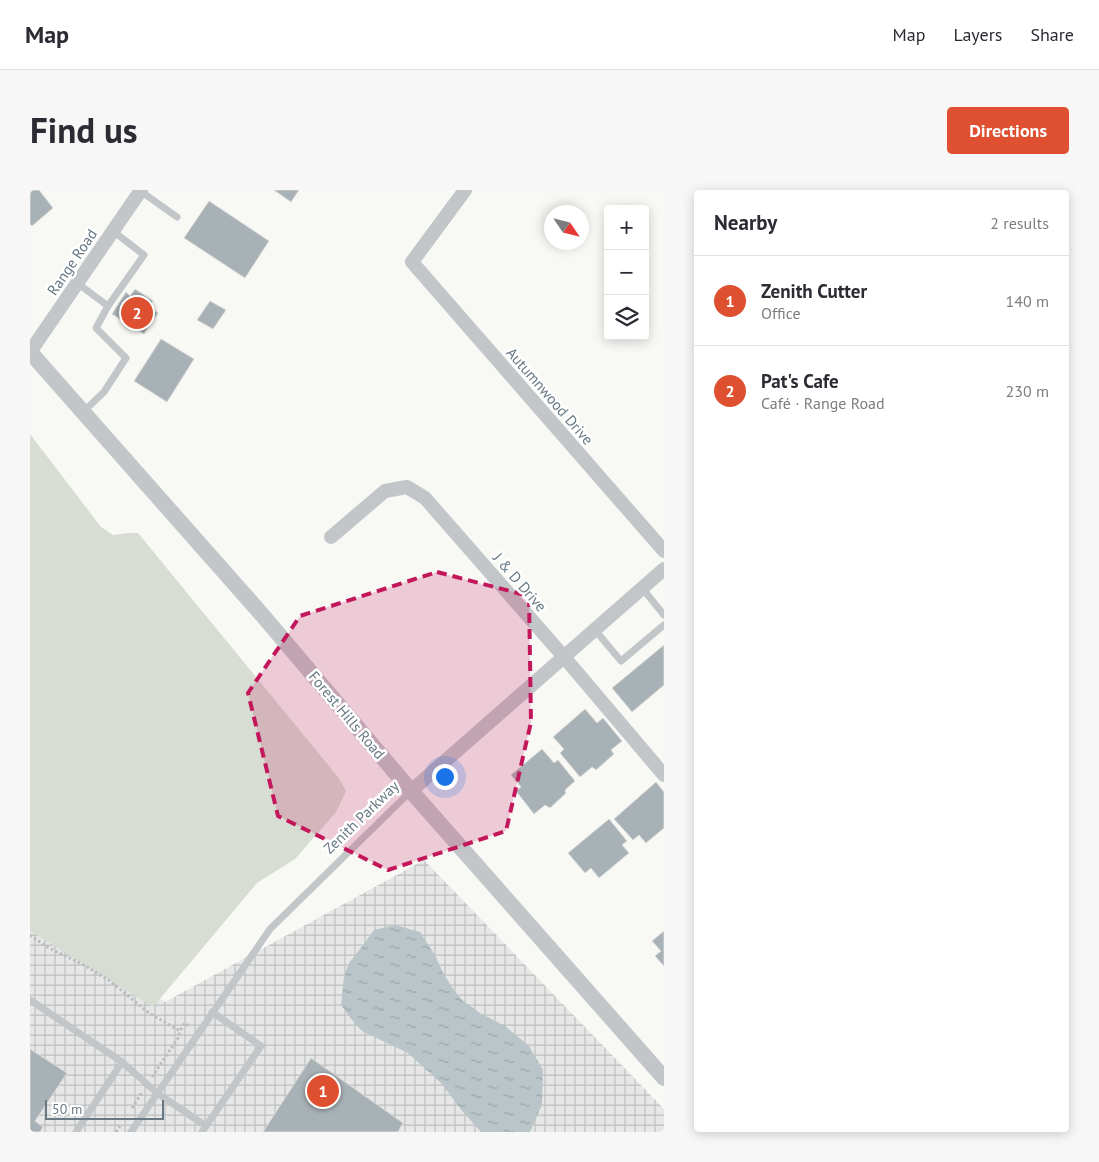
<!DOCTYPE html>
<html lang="en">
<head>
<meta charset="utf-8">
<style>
	:root { --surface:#fff; --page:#f7f7f7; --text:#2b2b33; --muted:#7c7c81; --line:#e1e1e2; --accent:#de502f }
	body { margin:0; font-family:"PT Sans",sans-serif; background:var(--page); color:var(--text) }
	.controls { position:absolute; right:15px; top:15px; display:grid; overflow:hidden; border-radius:5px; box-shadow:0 2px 12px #0003 }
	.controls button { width:45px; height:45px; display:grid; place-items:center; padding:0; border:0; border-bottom:1px solid var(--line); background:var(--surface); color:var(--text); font:25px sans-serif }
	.compass { position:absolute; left:514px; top:15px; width:45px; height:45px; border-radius:50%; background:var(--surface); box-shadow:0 2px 12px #0003; rotate:125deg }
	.scale { position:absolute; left:15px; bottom:12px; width:119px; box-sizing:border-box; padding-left:5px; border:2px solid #687985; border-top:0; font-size:14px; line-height:18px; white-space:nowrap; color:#687985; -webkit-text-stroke:4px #fff; paint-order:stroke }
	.you { position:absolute; left:414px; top:586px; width:18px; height:18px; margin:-12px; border:4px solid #fff; border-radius:50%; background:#1a73e8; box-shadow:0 0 0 8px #1a73e833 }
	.badge { display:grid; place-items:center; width:32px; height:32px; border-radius:50%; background:var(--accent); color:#fff; font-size:16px; font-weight:700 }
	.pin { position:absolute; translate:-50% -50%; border:2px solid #fff; box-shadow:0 1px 5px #0006 }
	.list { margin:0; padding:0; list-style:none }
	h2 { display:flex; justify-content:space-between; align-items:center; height:65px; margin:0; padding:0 20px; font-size:21px }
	h2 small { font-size:16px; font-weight:400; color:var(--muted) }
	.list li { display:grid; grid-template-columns:32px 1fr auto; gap:15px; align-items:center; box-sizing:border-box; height:90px; padding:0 20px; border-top:1px solid var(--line) }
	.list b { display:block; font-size:19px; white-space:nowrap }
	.list p { margin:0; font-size:16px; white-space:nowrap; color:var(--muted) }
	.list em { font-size:16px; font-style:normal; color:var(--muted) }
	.icon { flex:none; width:28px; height:28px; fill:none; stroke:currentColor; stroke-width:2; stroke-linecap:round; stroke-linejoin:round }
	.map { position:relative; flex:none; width:634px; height:942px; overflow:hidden; border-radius:5px }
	header { display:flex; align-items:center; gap:30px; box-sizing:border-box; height:70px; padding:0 25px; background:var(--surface); border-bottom:1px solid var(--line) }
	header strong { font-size:24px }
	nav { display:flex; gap:28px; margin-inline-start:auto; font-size:18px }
	.intro { display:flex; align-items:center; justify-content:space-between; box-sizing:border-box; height:120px; padding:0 30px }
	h1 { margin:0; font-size:35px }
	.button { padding:12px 22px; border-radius:5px; background:var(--accent); color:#fff; font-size:18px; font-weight:700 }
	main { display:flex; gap:30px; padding:0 30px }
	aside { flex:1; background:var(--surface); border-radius:5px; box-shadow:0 2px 12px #0003 }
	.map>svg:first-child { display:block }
	.industrial { fill:url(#industrial-grid) }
	.green { fill:#d8ddd4 }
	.water { fill:url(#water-ripples) }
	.building { fill:#a8b1b6; stroke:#dadad8 }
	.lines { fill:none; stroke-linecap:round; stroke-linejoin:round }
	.path { stroke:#babdbf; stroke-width:3; stroke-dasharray:2.5 2.5; stroke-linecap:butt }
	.service { stroke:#c2c6c9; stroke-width:7 }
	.minor { stroke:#c2c6c9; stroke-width:14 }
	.tertiary { stroke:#c2c6c9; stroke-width:16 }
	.marked { fill:#c2185b; fill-opacity:0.2; stroke:#c2185b; stroke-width:4; stroke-dasharray:10 6; stroke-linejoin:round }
	.labels { text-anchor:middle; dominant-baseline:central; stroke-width:5; stroke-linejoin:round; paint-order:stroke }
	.street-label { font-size:15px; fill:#687985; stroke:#fff }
</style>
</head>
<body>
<header>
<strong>Map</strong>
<nav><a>Map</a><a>Layers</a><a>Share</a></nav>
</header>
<div class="intro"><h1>Find us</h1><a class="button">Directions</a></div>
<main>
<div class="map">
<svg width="634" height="942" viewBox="0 0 634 942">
	<defs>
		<pattern id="industrial-grid" width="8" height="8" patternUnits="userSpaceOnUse" patternTransform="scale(1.25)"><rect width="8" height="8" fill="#e6e7e6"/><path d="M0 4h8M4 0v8" fill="none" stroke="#bec0c0"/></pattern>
		<pattern id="water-ripples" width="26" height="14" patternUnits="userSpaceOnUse" patternTransform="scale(1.25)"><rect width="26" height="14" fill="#b9c5c9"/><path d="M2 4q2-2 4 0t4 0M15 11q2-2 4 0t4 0" fill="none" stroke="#9aa5a9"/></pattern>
	</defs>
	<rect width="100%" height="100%" fill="#f8f8f5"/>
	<path class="industrial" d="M394,670L634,919V942H0V722L135,812Z"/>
	<path class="green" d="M0,244L71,337L83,345L98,343H108L308,587L316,601L306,622L265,669L227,693L123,817L0,741Z"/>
	<path class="water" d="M365,735L390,742L405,765L414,785L424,800L433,811L450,823L475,836L499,856L513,880L512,915L500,942H451L433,922L412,894L378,863L332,841L322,830L311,815L314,787L319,773L330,759L344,740Z"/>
	<g class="building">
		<path d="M0,0H9L23,18L2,36L0,34Z"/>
		<path d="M244,0H269L261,12Z"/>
		<path d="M179,11L239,51L215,88L154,48Z"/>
		<path d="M105,99L123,111L119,116L128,123L114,144L82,124L96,102L100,106Z"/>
		<path d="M180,111L196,120L183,139L167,130Z"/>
		<path d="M131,149L164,169L137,212L104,191Z"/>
		<path d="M634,455V495L602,522L582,498Z"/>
		<path d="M555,519L567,533L573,528L592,551L581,560L584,564L566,580L562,577L550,587L530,563L534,559L523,547Z"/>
		<path d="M512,559L524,573L528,570L545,591L535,600L536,603L520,618L515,615L504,624L486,601L491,597L481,585Z"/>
		<path d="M626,592L634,602V638L616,653L609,645L603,650L584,629Z"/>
		<path d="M579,629L597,651L592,655L599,663L569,688L561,678L555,683L538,663Z"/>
		<path d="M634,741V776L625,766L631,761L622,751Z"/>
		<path d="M0,859L37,883L5,931L13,937L10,942H0Z"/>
		<path d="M281,868L373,933L368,942H233Z"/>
	</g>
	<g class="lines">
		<g class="path">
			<path d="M0,745L17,757L54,775L80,791L119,823L150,841L155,833L160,837"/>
			<path d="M122,887L148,848L150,841"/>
			<path d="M102,918L112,902"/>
			<path d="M86,942L90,936"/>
		</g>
		<g class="service">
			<path d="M109,0L147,27"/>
			<path d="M47,93L78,116L66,138L96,168L74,202L53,222"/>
			<path d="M78,116L114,65L83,41"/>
			<path d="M612,398L634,425"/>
			<path d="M565,440L591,471L634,435"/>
			<path d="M0,810L92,872L127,903L176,936"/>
			<path d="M46,942L92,872"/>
			<path d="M101,942L240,739L381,601"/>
			<path d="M172,942L231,856L182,822"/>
		</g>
		<g class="minor">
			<path d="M435,0L382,72L634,361"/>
			<path d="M0,162L111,0"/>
			<path d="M301,347L355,301L377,297L395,308L534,467L634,585"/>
			<path d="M381,601L634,379"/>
		</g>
		<path class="tertiary" d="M0,162L234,427L381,601L634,888"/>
	</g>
	<path class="marked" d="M407,382L499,406L501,532L476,641L358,680L248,626L218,503L270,426Z"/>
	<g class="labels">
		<g class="street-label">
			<text transform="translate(42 72) rotate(-56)">Range Road</text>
			<text transform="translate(520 206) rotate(49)">Autumnwood Drive</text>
			<text transform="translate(490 392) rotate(49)">J &amp; D Drive</text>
			<text transform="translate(317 525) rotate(50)">Forest Hills Road</text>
			<text transform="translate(331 627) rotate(-44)">Zenith Parkway</text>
		</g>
	</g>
</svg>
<div class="controls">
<button>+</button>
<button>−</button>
<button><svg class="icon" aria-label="layers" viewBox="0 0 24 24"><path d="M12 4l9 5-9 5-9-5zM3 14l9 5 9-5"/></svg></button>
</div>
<svg class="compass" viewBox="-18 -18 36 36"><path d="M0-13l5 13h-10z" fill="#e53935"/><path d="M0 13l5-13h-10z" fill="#7c7c81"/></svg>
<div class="scale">50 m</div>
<div class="you"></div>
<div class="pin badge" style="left:293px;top:901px">1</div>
<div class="pin badge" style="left:107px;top:123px">2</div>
</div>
<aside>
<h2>Nearby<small>2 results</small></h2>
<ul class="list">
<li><span class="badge">1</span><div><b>Zenith Cutter</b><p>Office</p></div><em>140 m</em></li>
<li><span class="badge">2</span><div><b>Pat's Cafe</b><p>Café · Range Road</p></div><em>230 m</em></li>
</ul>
</aside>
</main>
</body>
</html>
